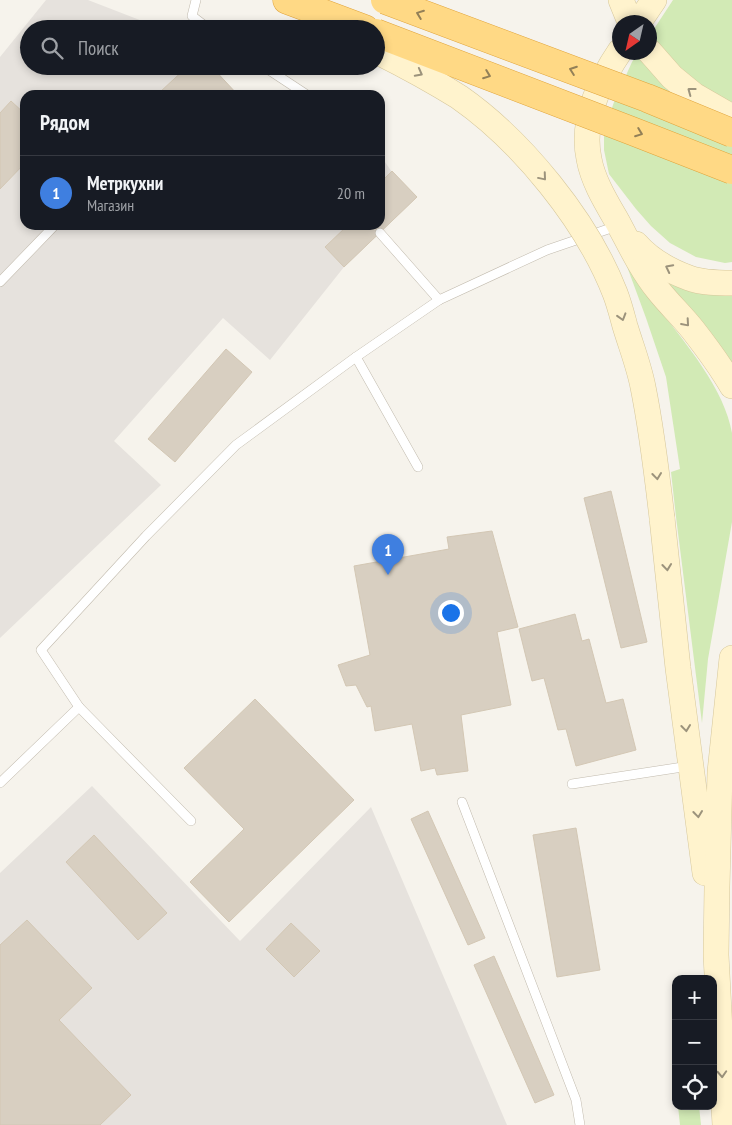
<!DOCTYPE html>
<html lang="ru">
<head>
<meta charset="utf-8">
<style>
	:root { --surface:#171b24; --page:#242831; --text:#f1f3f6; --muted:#9ea1a6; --line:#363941; --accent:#fc3f1d }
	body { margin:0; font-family:"PT Sans Narrow",sans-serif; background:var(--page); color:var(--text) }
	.controls { position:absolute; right:15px; bottom:15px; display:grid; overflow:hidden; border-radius:10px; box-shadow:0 2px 8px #0003 }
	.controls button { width:45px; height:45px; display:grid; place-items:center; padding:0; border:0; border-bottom:1px solid var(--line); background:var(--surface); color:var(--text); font:25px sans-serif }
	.compass { position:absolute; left:612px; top:15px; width:45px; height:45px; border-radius:50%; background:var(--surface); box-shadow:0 2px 8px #0003; rotate:214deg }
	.you { position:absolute; left:450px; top:612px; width:18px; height:18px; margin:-12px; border:4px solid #fff; border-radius:50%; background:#1a73e8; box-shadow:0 0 0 8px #1a73e833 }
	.badge { display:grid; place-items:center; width:32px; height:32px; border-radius:50%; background:var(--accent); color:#fff; font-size:16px; font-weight:700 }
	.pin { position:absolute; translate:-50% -41px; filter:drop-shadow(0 1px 2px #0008) }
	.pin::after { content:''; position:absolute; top:26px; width:18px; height:15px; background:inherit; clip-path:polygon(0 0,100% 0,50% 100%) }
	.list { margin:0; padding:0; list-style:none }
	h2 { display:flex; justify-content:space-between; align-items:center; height:65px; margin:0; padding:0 20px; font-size:21px }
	h2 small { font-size:16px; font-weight:400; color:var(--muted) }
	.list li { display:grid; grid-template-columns:32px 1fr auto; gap:15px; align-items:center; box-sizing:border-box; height:75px; padding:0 20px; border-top:1px solid var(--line) }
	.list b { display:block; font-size:19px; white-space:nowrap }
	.list p { margin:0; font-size:16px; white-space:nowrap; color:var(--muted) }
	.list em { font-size:16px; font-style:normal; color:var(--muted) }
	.icon { flex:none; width:28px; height:28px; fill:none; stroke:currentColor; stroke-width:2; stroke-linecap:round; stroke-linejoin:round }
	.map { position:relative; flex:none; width:732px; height:1125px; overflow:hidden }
	.search { position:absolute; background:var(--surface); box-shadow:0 2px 8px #0003; left:20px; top:20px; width:365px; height:55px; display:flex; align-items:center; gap:12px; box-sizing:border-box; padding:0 18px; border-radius:28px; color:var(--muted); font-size:19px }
	.panel { position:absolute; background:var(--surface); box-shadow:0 2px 8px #0003; left:20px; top:90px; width:365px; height:140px; border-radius:15px }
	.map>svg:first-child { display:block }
	.industrial { fill:#e6e2dd }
	.green { fill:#d2eab5 }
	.building { fill:#d8cfc1; stroke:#d3c7b4 }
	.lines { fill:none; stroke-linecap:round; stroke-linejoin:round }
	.service-casing { stroke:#c2bbae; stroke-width:10 }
	.secondary-casing { stroke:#d6c79b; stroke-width:26 }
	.trunk-casing { stroke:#e0a43c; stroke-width:29 }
	.service { stroke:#fff; stroke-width:9 }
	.secondary { stroke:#fff3cd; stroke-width:25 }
	.trunk { stroke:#ffd985; stroke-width:28 }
	.secondary-bridge-casing { stroke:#d6c79b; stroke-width:26; stroke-linecap:butt }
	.trunk-bridge-casing { stroke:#e0a43c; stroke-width:29; stroke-linecap:butt }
	.secondary-bridge { stroke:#fff3cd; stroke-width:25 }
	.trunk-bridge { stroke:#ffd985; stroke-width:28 }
	.oneway { stroke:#938057 }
	.oneway2 { stroke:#9c937c }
</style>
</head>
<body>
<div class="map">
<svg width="732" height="1125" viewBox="0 0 732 1125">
	<rect width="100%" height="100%" fill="#f6f3ec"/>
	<g class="industrial">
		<path d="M46,0H88L163,29H29V66H210L237,95H25V225H380V155L392,172L417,197L344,267L270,360L223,318L114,441L161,485L0,638V57Z"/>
		<path d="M92,786L240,941L371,807L507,1125H0V873Z"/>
	</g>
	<g class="green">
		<path d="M673,0H732V262L725,263L696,257L670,243L651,226L636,209L609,174L604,150V131L614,102L632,62L638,53L650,52V35Z"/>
		<path d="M625,261C636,277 647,293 658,308C685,342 725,390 732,433V522L708,659L702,723L676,517L671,472L680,469L666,377L646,318Z"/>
		<path d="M657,273L732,295V363C710,330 683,302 657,273Z"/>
		<path d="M678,1106H699L701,1125H680Z"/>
	</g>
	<g class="building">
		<path d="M188,66H211L238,95H162L160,92Z"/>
		<path d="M11,101L25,114V163L0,189V113Z"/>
		<path d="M392,171L417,197L344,267L325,247L347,226L346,225H380V183Z"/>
		<path d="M226,349L252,372L175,462L148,439Z"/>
		<path d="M611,491L647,642L621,648L584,498Z"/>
		<path d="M492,531L518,627L497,632L511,705L461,715L468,771L437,775L435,768L421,771L412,724L375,731L371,706L367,707L356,685L346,686L338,665L370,655L354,566L449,549L447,537Z"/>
		<path d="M575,614L582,641L589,639L606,703L623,699L636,750L576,766L566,729L558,730L544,678L532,681L519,629Z"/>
		<path d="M255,699L354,800L229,922L190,882L244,829L184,768Z"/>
		<path d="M428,811L485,938L468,945L411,819Z"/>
		<path d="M576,828L600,970L557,977L533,835Z"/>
		<path d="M94,835L167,913L138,940L66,862Z"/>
		<path d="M27,920L92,988L59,1020L131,1095L100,1125H0V945Z"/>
		<path d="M291,923L320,951L294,977L266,949Z"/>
		<path d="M494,956L554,1095L535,1103L474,965Z"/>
	</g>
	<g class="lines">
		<g class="service-casing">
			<g id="service">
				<path d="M196,0L192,16L209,29"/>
				<path d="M263,66L307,95"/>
				<path d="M380,233L439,300L547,250L617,226"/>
				<path d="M0,282L55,225"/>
				<path d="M356,357L418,467"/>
				<path d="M79,707L41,650L146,536L236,445L356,357L439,300"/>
				<path d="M0,783L79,707L191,821"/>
				<path d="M572,784L689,766"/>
				<path d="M462,802L576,1100L580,1125"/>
			</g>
		</g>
		<g class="secondary-casing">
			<g id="secondary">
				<path d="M621,0L630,22"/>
				<path d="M639,22L654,0"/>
				<path d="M620,51C599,82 581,121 589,159C593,181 606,202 617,221C630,245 641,269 658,290C669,304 682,316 693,330C707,348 721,367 732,386"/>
				<path d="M650,52L672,77L694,95L732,117"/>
				<path d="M636,244C649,259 670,271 689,278C702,283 718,283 732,283"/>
				<path d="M662,518L678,668L705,873"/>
				<path d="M725,1125L716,955L717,887L720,772L732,658"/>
			</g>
		</g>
		<g class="trunk-casing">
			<path id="trunk" d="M287,0L365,29"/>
		</g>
		<use href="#service" class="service"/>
		<use href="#secondary" class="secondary"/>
		<use href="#trunk" class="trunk"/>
		<g class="secondary-bridge-casing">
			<path id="secondary-bridge" d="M376,51C404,65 432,80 459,97C522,141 587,221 615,293C619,303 622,315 625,326C631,346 639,366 643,387C652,431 657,475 662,518"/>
		</g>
		<g class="trunk-bridge-casing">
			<g id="trunk-bridge">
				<path d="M385,0L647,98L732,133"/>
				<path d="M376,33L632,131L732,170"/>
			</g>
		</g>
		<use href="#secondary-bridge" class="secondary-bridge"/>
		<use href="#trunk-bridge" class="trunk-bridge"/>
	</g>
	<defs><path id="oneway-chevron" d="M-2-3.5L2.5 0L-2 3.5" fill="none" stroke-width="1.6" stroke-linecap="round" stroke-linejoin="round" transform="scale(1.25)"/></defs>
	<g class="oneway">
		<use href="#oneway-chevron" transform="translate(420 14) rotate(-159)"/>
		<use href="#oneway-chevron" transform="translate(573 70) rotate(-160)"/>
		<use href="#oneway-chevron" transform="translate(487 75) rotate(21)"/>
		<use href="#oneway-chevron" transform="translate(639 133) rotate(21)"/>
	</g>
	<g class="oneway2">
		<use href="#oneway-chevron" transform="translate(419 73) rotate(28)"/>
		<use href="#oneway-chevron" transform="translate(691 91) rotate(-143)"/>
		<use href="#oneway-chevron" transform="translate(543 177) rotate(50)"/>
		<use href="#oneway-chevron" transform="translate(669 268) rotate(-153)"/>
		<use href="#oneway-chevron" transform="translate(622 317) rotate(73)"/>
		<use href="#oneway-chevron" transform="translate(686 323) rotate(49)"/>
		<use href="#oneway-chevron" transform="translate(657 476) rotate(83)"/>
		<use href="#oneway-chevron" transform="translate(667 567) rotate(84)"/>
		<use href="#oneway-chevron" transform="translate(686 728) rotate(83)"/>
		<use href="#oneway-chevron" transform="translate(698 814) rotate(83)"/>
		<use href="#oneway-chevron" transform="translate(722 1074) rotate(87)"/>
	</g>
</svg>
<div class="controls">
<button>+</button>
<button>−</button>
<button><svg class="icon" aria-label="locate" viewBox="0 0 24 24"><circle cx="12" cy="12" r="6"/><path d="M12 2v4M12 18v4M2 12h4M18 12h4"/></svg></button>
</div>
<svg class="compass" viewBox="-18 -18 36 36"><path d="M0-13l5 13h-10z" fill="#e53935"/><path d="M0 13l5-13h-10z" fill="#9ea1a6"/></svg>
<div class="you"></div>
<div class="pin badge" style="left:388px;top:575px;background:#3f7fe0">1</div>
<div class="search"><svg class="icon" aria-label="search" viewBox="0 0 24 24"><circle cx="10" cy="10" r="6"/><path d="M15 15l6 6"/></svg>Поиск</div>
<section class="panel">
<h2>Рядом<small></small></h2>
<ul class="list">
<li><span class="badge" style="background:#3f7fe0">1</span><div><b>Метркухни</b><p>Магазин</p></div><em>20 m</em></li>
</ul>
</section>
</div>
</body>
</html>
